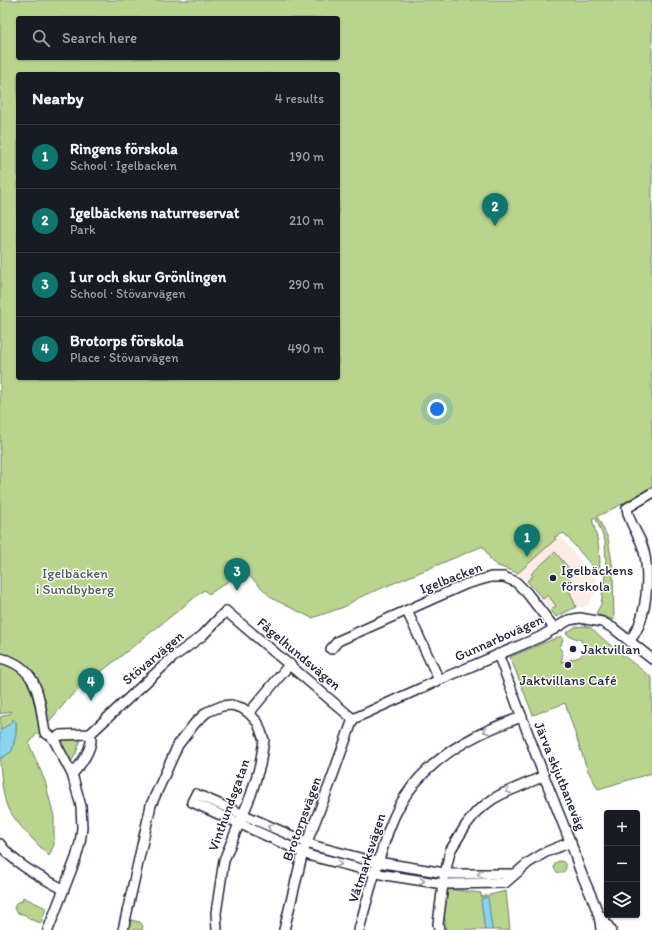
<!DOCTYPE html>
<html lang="en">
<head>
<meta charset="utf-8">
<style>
	:root { --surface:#171b24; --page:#242831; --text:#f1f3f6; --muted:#9ea1a6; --line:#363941; --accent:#0f766e }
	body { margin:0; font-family:Itim,sans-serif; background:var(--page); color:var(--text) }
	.controls { position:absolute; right:12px; bottom:12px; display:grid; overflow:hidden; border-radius:4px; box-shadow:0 1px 3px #0004 }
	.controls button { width:36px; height:36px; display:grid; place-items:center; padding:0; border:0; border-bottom:1px solid var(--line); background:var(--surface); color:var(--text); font:20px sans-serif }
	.you { position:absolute; left:437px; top:409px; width:14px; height:14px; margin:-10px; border:3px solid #fff; border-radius:50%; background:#1a73e8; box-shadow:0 0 0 6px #1a73e833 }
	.badge { display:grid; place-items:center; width:26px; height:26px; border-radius:50%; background:var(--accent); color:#fff; font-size:13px; font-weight:700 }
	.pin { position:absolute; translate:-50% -33px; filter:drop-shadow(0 1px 2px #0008) }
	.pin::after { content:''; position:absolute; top:21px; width:14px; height:12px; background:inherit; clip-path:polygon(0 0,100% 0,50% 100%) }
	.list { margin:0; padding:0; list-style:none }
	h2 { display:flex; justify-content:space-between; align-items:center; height:52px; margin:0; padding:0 16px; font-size:17px }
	h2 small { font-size:13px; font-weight:400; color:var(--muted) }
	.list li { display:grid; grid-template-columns:26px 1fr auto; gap:12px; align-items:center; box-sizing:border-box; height:64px; padding:0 16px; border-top:1px solid var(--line) }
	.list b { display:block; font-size:15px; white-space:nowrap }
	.list p { margin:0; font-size:13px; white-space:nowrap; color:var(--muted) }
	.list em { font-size:13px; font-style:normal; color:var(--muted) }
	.icon { flex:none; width:22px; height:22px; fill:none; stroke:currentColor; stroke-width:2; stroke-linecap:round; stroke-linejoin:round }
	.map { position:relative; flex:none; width:652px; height:930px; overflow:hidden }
	.search { position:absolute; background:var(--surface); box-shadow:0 1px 3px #0004; left:16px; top:16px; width:324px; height:44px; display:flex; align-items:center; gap:10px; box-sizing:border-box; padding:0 14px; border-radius:4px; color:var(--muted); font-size:15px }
	.panel { position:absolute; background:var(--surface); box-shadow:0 1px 3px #0004; left:16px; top:72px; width:324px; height:308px; border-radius:4px }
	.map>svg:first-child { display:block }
	.built { fill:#fdece6 }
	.green { fill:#b9d58d; stroke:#6e7c64; fill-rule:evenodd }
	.water { fill:#8bd5ec; stroke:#618da5 }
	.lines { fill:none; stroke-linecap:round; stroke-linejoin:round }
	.minor-casing { stroke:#22223b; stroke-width:12 }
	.minor { stroke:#fff; stroke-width:9 }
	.oneway { stroke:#9c9ca7 }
	.poi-dot { fill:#22223b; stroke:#fff; stroke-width:1.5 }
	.labels { text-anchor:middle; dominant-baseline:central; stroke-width:3; stroke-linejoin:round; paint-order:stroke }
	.poi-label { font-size:14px; fill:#22223b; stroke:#fff; text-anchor:start }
	.park-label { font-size:14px; fill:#4f5854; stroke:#fff }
	.street-label { font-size:14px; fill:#22223b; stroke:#fff }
</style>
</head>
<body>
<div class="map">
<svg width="652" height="930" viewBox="0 0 652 930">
	<rect width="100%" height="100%" fill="#fff"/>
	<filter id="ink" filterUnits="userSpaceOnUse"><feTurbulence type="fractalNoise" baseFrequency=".025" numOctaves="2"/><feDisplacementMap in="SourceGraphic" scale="8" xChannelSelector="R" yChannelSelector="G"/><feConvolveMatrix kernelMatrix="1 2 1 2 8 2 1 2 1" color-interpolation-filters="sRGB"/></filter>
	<g filter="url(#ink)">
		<path class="built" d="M559,535L597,581L594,594L588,605L583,608L576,607L556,617L532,586L520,575L509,569L498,566L492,562Z"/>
		<g class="green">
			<path d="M0,0H652V489L592,519C597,537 602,555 599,574L564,533L554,537L556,539L518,573L498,566L492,562L483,546L358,598L344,607L312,618L273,599L244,571L209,594L204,590L72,695L38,734L37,733L29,744L45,781L54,817V845L49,856C35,841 18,826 8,808C3,800 0,769 0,759L12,751L16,733V722L13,719L10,724L0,730V717L11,713L10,711L0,714ZM18,18H338V58H18ZM18,74H338V378H18Z"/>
			<path d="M598,518L608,538L613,569L614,620L596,614L601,604L606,568L605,541L596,519Z"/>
			<path d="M555,552L574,574L566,582L576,607L556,617L551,610L556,606L548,595L543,599L527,581L533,576L531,574Z"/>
			<path d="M584,626L591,628L610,645L652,678V773L598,789L587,769L565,703L533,715L510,657L561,636L563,639L560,648L563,654L561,662L580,657L585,650L581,640L569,636L566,633L575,627Z"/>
			<path d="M82,736L76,753L71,762L59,740Z"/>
			<circle cx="560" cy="867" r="6"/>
			<path d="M448,889L481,893V897L506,891L510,930H492L488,898L481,899L485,930H446L444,912Z"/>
			<path d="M23,897L46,908L41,923L29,919L26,915L18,913L14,909L16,903L22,901Z"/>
			<path d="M130,920L140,922L143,926L142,930H129Z"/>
		</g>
		<g class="water">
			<path d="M13,719L16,722V733L12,751L0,759V730L10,724Z"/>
			<path d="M488,897L492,930H485L481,899Z"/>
		</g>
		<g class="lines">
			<g class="minor-casing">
				<g id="minor">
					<path d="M407,611L439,680"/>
					<path d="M630,641C633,636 637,630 639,625C648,603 650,564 641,542C636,531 628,520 627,508L652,493"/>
					<path d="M331,649L338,641L466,584L491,577H504L516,582L527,593L555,629"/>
					<path d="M498,654L544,776L575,854C580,879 600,905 601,930"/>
					<path d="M0,658C40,667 39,700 45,733L51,736L54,740L72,774L81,806L82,828L80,843L76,858L48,930"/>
					<path d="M249,713L290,664"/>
					<path d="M353,719L439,680L540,637L569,620L580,618L602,622L613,628L652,659"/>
					<path d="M54,740L60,735L90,734L172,658L202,636L226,611L353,719"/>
					<path d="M72,774C80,766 95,746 90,734"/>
					<path d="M0,844C15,865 41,877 63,889"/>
					<path d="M515,874H451L371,861L315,846L196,794L192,802L311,856L385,875L443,884L505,883L528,863L546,852L571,842"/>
					<path d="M601,916L611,930"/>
					<path d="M123,930L151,805L178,745L195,723L207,712L222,706L231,705L242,708L249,713L258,723L264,740L260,765L251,795L224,860L216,913L217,930"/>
					<path d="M284,930L303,852L329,786L353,719"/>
					<path d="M359,930C365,907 371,885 378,863C385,840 392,816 406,795C433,755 477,732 522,717"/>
					<path d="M439,930L438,924L443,884L450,851L466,825L477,811L493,799L502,794L544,776"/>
				</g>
			</g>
			<use href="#minor" class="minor"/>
		</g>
		<defs><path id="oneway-chevron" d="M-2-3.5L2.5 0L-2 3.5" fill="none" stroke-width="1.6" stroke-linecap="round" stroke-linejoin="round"/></defs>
		<g class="oneway">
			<use href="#oneway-chevron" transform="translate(486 731) rotate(156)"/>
			<use href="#oneway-chevron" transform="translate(508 791) rotate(156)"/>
			<use href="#oneway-chevron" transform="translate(270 827) rotate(-156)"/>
			<use href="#oneway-chevron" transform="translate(339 864) rotate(15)"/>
			<use href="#oneway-chevron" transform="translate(480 874) rotate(179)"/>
			<use href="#oneway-chevron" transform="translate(422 881) rotate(8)"/>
		</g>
	</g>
	<g class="poi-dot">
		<circle cx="553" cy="578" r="4"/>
		<circle cx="573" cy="649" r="4"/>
		<circle cx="568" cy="665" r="4"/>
	</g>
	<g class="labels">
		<g class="poi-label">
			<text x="561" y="570">Igelbäckens<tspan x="561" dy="16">förskola</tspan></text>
			<text x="581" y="649">Jaktvillan</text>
			<text x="568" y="680" text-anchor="middle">Jaktvillans Café</text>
		</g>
		<g class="park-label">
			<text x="75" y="573">Igelbäcken<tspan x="75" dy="16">i Sundbyberg</tspan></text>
		</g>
		<g class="street-label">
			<text transform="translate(451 578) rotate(-21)">Igelbacken</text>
			<text transform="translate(499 638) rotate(-24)">Gunnarbovägen</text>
			<text transform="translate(299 654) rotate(40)">Fågelhundsvägen</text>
			<text transform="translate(153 658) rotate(-40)">Stövarvägen</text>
			<text transform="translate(560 776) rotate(68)">Järva skjutbaneväg</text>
			<text transform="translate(229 805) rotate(-70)">Vinthundsgatan</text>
			<text transform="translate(302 819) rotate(-70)">Brotorpsvägen</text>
			<text transform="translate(367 858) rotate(-72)">Våtmarksvägen</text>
		</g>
	</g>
</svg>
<div class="controls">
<button>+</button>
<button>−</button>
<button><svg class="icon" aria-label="layers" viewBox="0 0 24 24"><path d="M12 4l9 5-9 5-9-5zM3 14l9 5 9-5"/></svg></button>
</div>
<div class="you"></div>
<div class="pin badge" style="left:527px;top:557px">1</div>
<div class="pin badge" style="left:495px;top:226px">2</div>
<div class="pin badge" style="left:237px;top:591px">3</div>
<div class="pin badge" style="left:91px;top:701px">4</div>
<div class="search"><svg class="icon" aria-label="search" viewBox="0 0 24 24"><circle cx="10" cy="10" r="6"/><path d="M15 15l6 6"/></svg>Search here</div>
<section class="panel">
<h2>Nearby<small>4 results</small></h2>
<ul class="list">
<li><span class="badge">1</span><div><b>Ringens förskola</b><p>School · Igelbacken</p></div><em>190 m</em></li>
<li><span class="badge">2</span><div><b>Igelbäckens naturreservat</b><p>Park</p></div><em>210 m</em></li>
<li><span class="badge">3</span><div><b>I ur och skur Grönlingen</b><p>School · Stövarvägen</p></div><em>290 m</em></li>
<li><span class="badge">4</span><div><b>Brotorps förskola</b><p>Place · Stövarvägen</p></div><em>490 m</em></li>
</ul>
</section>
</div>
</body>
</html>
